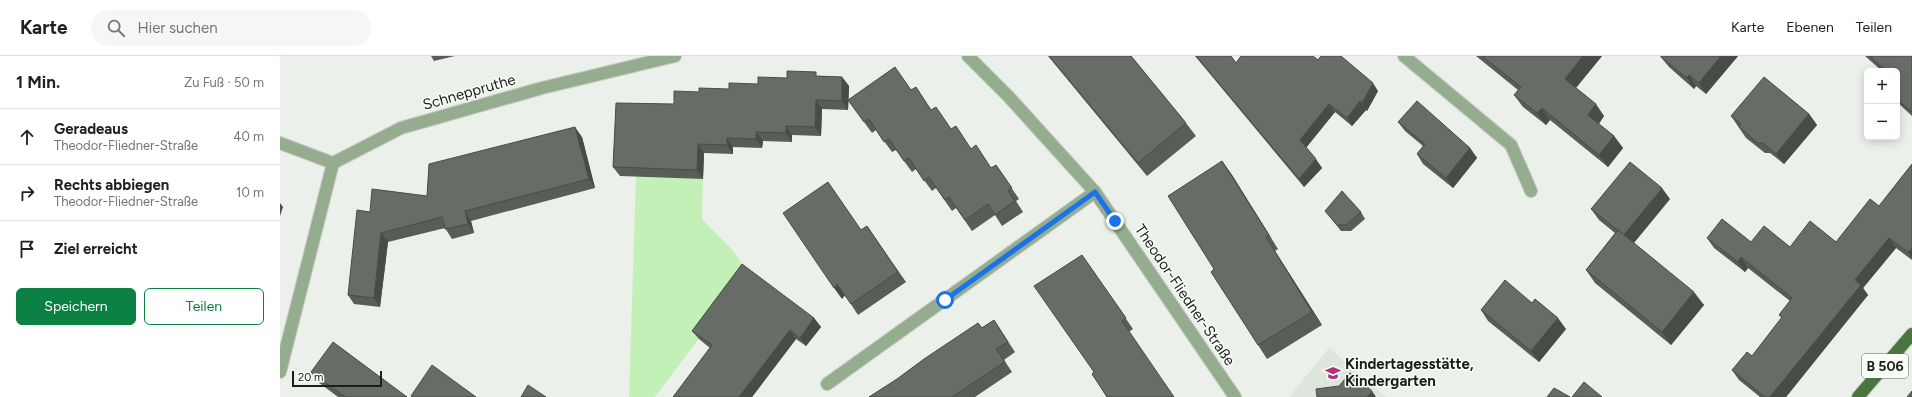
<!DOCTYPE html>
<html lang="de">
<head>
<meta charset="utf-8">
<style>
	:root { --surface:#fff; --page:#f6f6f6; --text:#202124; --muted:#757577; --line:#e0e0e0; --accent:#0b8043 }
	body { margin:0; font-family:Figtree,sans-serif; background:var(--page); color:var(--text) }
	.controls { position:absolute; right:12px; top:12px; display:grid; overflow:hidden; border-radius:6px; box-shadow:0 2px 10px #0003 }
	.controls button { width:36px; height:36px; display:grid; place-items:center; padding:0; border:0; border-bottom:1px solid var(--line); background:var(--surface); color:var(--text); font:20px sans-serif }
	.scale { position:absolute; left:12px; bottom:10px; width:90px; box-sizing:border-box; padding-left:4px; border:2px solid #1c1e1b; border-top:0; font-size:11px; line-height:14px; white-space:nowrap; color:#1c1e1b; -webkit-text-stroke:3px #f8fdf7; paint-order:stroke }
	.stop { position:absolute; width:12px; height:12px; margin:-9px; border:3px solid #1a73e8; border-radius:50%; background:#fff }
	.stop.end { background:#1a73e8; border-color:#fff; box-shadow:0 1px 4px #0008 }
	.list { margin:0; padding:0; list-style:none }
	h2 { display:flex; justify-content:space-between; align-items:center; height:52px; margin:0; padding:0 16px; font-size:17px }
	h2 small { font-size:13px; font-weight:400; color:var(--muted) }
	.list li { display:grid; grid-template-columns:26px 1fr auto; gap:12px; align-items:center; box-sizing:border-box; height:56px; padding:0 16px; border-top:1px solid var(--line) }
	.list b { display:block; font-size:15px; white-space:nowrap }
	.list p { margin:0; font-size:13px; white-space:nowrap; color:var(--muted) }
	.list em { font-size:13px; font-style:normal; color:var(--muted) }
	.actions { display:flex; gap:8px; padding:12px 16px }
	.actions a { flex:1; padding:9px 0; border:1px solid var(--accent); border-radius:6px; text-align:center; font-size:14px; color:var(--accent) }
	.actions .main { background:var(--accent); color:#fff }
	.icon { flex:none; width:22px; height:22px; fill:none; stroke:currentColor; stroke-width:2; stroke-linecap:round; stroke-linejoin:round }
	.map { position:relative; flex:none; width:1632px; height:341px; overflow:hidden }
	header { display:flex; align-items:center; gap:24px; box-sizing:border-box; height:56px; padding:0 20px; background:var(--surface); border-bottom:1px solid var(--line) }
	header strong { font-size:19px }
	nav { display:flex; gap:22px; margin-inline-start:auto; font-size:14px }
	.search { width:280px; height:36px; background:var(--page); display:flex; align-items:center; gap:10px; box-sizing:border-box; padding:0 14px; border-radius:22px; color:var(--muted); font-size:15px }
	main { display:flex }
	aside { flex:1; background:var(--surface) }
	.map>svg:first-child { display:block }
	.built { fill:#dce6da }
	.green { fill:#c2f0b7 }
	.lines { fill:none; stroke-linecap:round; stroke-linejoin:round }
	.street-casing { stroke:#c6cac5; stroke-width:14 }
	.primary-casing { stroke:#c6cac5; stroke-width:14 }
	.street { stroke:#95ad8f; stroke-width:12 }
	.primary { stroke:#49753f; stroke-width:12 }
	.wall { fill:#595d58 }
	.shaded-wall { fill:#484c47 }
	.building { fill:#676c66; stroke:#484c47 }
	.route { stroke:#1a73e8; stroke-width:5 }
	.labels { text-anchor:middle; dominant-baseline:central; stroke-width:3; stroke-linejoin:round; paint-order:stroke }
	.shield { fill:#f8fdf7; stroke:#5e615d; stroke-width:1 }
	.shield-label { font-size:14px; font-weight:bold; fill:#1c1e1b }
	.street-label { font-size:15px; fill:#1c1e1b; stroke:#f8fdf7 }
	.poi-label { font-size:15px; font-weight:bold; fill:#1c1e1b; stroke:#f8fdf7; text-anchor:start }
</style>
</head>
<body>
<header>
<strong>Karte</strong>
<div class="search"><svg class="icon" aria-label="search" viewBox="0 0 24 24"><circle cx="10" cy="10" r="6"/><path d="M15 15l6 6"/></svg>Hier suchen</div>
<nav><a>Karte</a><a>Ebenen</a><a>Teilen</a></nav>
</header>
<main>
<aside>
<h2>1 Min.<small>Zu Fuß · 50 m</small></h2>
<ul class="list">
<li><svg class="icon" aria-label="ahead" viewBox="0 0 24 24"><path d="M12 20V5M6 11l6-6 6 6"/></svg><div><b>Geradeaus</b><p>Theodor-Fliedner-Straße</p></div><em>40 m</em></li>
<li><svg class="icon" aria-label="right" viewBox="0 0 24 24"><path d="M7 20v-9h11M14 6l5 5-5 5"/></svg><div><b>Rechts abbiegen</b><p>Theodor-Fliedner-Straße</p></div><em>10 m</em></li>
<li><svg class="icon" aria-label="arrive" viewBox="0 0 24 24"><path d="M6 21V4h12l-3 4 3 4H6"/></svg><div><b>Ziel erreicht</b></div></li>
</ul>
<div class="actions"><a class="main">Speichern</a><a>Teilen</a></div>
</aside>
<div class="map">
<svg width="1632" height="341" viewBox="0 0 1632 341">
	<rect width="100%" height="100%" fill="#ebf0ea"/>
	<path class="built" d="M1049,292L1106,341H1009Z"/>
	<path class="green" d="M356,120L423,123L422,163L451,192L468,217L375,341H349Z"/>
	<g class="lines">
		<g class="street-casing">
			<g id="street">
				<path d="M688,0L729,41L815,136L955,341"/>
				<path d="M1124,0L1231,89L1251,135"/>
				<path d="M0,87L53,107L121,72L262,32L395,0"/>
				<path d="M0,316L53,107"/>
				<path d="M547,328L815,136"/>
			</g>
		</g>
		<g class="primary-casing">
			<path id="primary" d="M1578,341L1632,278"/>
		</g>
		<use href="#street" class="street"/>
		<use href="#primary" class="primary"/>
	</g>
	<g class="wall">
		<path d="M151,0H175L154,5Z"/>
		<path d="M768,0H851L906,67L916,80L867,120Z"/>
		<path d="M915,0H951L956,7L1038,4L1098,35L1087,55L1086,54L1072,70L1055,56L1026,91L1042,112L1024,131Z"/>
		<path d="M1196,0H1322L1296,32L1324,60L1319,68L1334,80L1343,92L1328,111L1270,64L1266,69L1243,51L1234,39L1238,34Z"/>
		<path d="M1380,0H1458L1426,38L1416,30L1414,33L1389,11Z"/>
		<path d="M1585,0H1632V60L1617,46V15H1602Z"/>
		<path d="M539,20L562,21L569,30L568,54L542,53L541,80L512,79V86L483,85L482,92L453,91V98L424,97L423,123L340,120L333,111L394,48L419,36L449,33L478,28L507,22Z"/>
		<path d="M631,34L711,112L716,109L739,143L736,145L743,156L722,170L715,159L692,175L676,152L672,155L656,132L652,135L636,113L632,116L616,94L612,96L596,74L592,77L568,44Z"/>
		<path d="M1529,58L1537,69L1504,108L1490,97H1485L1466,82L1451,60Z"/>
		<path d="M1118,66L1190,92L1197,102L1173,132L1143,108L1137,98L1143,90L1125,75Z"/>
		<path d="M302,81L315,132L191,165L194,177L172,183L165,172L108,186L100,251L74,248L68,239L90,156L147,140Z"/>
		<path d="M942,105L952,119L998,193L995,195L1042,269L987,303L978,289L934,213Z"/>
		<path d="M1632,108V204L1616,192L1583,232L1588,239L1506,341H1480L1459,324L1452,314L1472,300L1502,262L1499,259L1510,245L1468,212L1465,216L1434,192L1427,182L1471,186L1510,191L1556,186L1599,150Z"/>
		<path d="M1390,143L1354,187L1424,249L1391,289L1315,227L1306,214L1335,177L1319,164L1311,153Z"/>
		<path d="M1045,155L1081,156L1085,163L1071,175H1061Z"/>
		<path d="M587,170L626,226L578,259L565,239L562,243L581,174Z"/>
		<path d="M802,199L853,273L850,275L814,316Z"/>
		<path d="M1252,247L1286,273L1259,306L1208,265L1201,254Z"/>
		<path d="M534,262L541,271L526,290L516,283L472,341H393L430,292L419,283L412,275Z"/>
		<path d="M714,264L735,296L724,304L732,316L695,341H589Z"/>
		<path d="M31,316L127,341H58L38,326Z"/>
	</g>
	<g class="shaded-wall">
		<path d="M1303,0H1322L1293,35L1285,23Z"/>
		<path d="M1441,0H1458L1426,38L1419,27Z"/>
		<path d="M1409,19L1416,30L1414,33L1407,22Z"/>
		<path d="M562,21L569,30L568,54L562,45Z"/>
		<path d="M1093,27L1098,35L1087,55L1082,47Z"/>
		<path d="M536,44L542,53L541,80L535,71Z"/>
		<path d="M1080,45L1086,54L1072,70L1067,62Z"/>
		<path d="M1049,48L1055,56L1026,92L1020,84Z"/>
		<path d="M1316,48L1324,60L1316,71L1308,59Z"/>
		<path d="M1262,52L1270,64L1266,69L1257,57Z"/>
		<path d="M1529,58L1537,69L1504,108L1496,98Z"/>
		<path d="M506,70L512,79V86L506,77Z"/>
		<path d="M295,71L302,81L315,132L309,123Z"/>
		<path d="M476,76L483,85L482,92L476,83Z"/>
		<path d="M1334,80L1343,92L1328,111L1319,99Z"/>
		<path d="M447,82L453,91V98L447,89Z"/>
		<path d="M418,88L424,97L423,123L417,114Z"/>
		<path d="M1190,92L1197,102L1173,132L1166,122Z"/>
		<path d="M1036,103L1042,112L1024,131L1019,123Z"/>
		<path d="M942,105L952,119L998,193L989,179Z"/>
		<path d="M1382,132L1390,143L1351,190L1344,179Z"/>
		<path d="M0,147L3,151L0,160Z"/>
		<path d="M185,155L191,165L194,177L188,168Z"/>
		<path d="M101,177L108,186L100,251L94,242Z"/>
		<path d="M986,181L995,195L1042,269L1032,256Z"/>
		<path d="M1609,182L1616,192L1583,232L1588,239L1506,341H1490L1575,224Z"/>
		<path d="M1632,192V202L1628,196Z"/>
		<path d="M1461,201L1468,212L1465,216L1458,206Z"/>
		<path d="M557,228L565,239L562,243L554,232Z"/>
		<path d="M1414,236L1424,249L1391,289L1382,276Z"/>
		<path d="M534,262L541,271L526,290L520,282Z"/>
		<path d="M1278,262L1286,273L1259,306L1251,295Z"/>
		<path d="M510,274L516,283L472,341H459Z"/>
		<path d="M1092,335L1096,341H1087Z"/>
	</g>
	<g class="building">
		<path d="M769,0H851L906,67L858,107Z"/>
		<path d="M916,0H951L956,7L961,0H1033L1038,4L1041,0H1061L1093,27L1082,47L1080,45L1067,62L1049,48L1020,84L1036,103L1019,123Z"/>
		<path d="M1202,0H1303L1285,23L1316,48L1308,59L1334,80L1319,99L1262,52L1257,57L1234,39L1241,31Z"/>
		<path d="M1382,0H1441L1419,27L1409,19L1407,22L1381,1Z"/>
		<path d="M1590,0H1632V56L1617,43V28L1619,26L1617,24V15H1606Z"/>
		<path d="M615,11L631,34L636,31L651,54L656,51L671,73L676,70L691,93L696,89L711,112L716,109L732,132L728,135L735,145L715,159L708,148L685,164L669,141L665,144L649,121L644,125L629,102L624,105L609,83L604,86L589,63L584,66L568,44Z"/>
		<path d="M507,15L536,16V20L562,21V45L536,44L535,71L506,70V77L476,76V83L447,82V89L418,88L417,114L333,111L336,47L394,48V35L419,36V32L449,33V27L478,28V21L507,22Z"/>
		<path d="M1484,21L1529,58L1496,98L1483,87H1478L1459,71L1461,68L1451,60Z"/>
		<path d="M1137,45L1190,92L1166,122L1137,98L1145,88L1118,66Z"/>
		<path d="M295,71L309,123L185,155L188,168L165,173L162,161L101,177L94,242L68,239L77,154L90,156L92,133L147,140L149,108Z"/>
		<path d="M942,105L989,179L986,181L1032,256L978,289L931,216L934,213L888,140Z"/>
		<path d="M1350,106L1382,132L1344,179L1311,153Z"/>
		<path d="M1632,108V192L1628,196L1609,182L1575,224L1581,229L1490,341H1485L1452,314L1467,296L1472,300L1502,261L1499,259L1512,242L1461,201L1458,206L1427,182L1442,163L1471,186L1484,170L1510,191L1530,165L1556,186L1590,143L1599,150Z"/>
		<path d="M548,126L581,174L587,170L618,216L571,248L557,228L554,232L503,157Z"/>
		<path d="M1062,135L1081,156L1066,169H1057L1045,155Z"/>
		<path d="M1338,174L1414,236L1382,276L1306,214Z"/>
		<path d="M802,199L846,262L842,265L894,341H827L812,318L814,316L754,230Z"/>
		<path d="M462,208L534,262L520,282L510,274L459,341H393L432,289L412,275Z"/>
		<path d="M1225,224L1252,247L1255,243L1278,262L1251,295L1201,254Z"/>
		<path d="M714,264L728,286L716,293L725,306L672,341H589L617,323L644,303L698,267L702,272Z"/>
		<path d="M53,286L127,341H65L31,316Z"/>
		<path d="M152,309L196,341H133L131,340Z"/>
		<path d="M1070,317L1092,335L1087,341H1037L1036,333L1059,330Z"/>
		<path d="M1304,326L1322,341H1292Z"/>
		<path d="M248,329L266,341H241Z"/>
		<path d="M1274,332L1290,341H1267Z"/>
		<path d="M1632,335V341H1627Z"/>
	</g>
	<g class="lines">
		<path class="route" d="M665,244L815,136L835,165"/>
	</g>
	<defs>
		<g id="school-bare" transform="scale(1.2)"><path d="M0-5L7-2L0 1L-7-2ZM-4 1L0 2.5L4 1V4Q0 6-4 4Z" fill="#b2317b" stroke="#f8fdf7" stroke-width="2.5" paint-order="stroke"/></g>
	</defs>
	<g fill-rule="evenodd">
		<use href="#school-bare" x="1053" y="317"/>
	</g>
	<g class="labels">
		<rect class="shield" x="1582" y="298" width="46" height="24" rx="3"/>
		<g class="shield-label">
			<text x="1605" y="310">B 506</text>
		</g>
		<g class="street-label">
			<text transform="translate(189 36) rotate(-16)">Schneppruthe</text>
			<text transform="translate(905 239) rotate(56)">Theodor-Fliedner-Straße</text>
		</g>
		<g class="poi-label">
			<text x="1065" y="308">Kindertagesstätte,<tspan x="1065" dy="17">Kindergarten</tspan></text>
		</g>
	</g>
</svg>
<div class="controls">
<button>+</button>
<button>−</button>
</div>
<div class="scale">20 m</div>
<div class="stop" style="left:665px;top:244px"></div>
<div class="stop end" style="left:835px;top:165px"></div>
</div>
</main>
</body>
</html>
